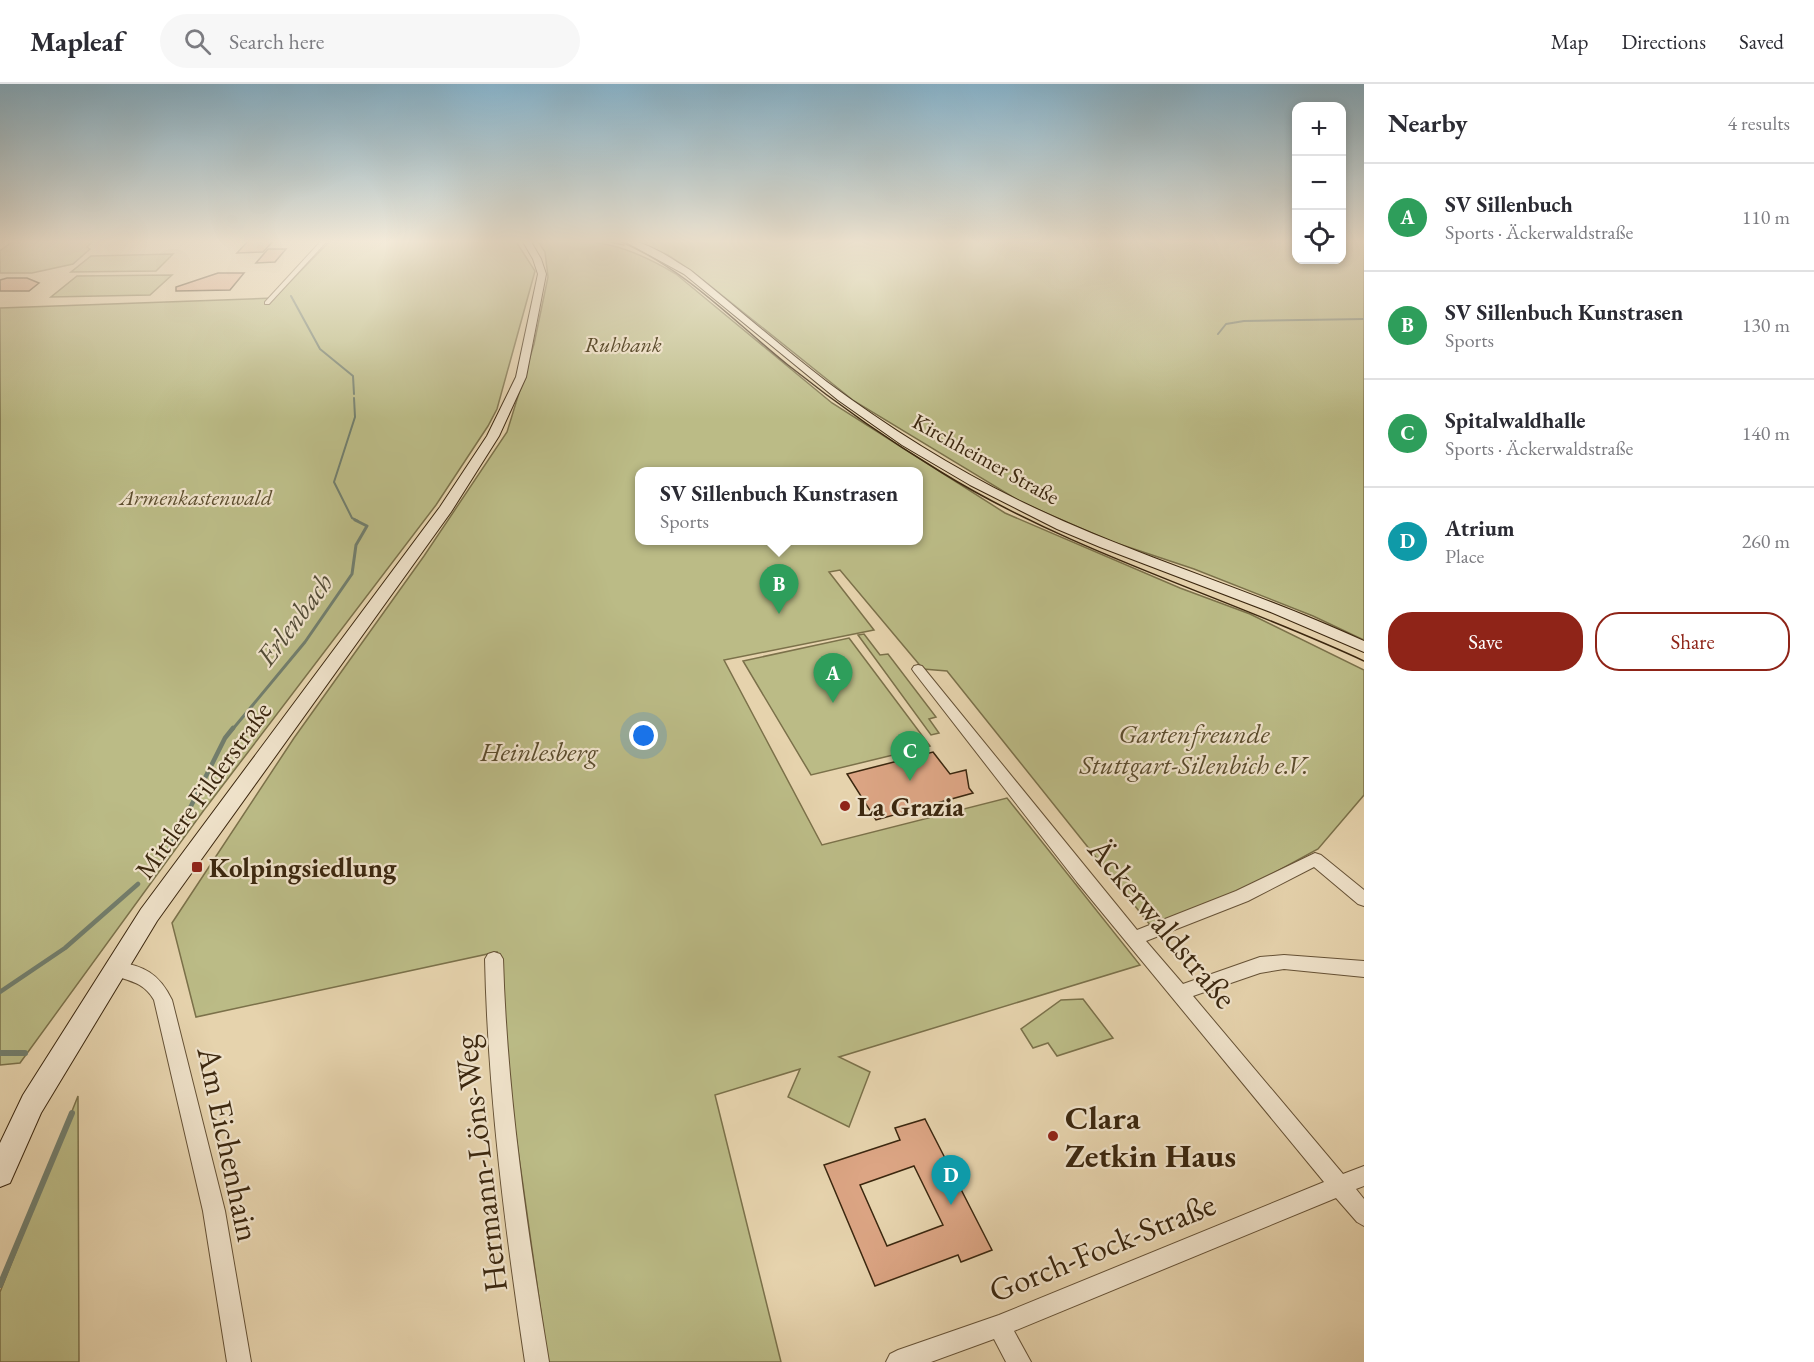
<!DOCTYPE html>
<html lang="en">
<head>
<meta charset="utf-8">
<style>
	:root { --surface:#fff; --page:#f7f7f7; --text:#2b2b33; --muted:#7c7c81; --line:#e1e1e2; --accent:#8f2418 }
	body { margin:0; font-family:"EB Garamond",serif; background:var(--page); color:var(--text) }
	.controls { position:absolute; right:18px; top:18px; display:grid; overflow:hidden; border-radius:12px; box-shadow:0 3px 9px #0003 }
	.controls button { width:54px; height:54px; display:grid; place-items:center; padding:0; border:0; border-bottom:2px solid var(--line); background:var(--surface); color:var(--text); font:30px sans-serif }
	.you { position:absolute; left:644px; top:652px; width:21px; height:21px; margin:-15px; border:4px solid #fff; border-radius:50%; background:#1a73e8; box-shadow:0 0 0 9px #1a73e833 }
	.badge { display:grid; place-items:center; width:39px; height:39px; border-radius:50%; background:var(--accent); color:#fff; font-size:20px; font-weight:700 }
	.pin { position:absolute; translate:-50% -50px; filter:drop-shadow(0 2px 3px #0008) }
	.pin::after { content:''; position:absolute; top:32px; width:21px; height:18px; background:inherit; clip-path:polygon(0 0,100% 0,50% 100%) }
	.popup { position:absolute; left:635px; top:383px; width:288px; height:78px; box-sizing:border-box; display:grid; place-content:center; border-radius:12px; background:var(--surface); filter:drop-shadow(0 2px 4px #0005); font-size:20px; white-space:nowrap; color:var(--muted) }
	.popup b { font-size:22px; color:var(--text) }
	.popup::after { content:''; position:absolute; left:50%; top:100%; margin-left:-12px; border:12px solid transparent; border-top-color:var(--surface) }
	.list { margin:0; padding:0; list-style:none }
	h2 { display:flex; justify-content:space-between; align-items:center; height:78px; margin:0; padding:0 24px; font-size:26px }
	h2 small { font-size:20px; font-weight:400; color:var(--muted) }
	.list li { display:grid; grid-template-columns:39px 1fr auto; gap:18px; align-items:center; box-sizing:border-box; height:108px; padding:0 24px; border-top:2px solid var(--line) }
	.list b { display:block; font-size:22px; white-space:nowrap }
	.list p { margin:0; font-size:20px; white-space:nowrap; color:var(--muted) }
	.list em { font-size:20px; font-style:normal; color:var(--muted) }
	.actions { display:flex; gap:12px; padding:18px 24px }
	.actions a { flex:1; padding:14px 0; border:2px solid var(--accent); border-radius:24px; text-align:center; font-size:21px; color:var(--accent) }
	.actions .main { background:var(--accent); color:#fff }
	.icon { flex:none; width:33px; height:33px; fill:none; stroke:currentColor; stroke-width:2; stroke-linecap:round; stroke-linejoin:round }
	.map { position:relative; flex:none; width:1364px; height:1278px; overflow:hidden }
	header { display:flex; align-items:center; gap:36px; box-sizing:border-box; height:84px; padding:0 30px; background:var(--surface); border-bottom:2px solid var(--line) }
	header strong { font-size:28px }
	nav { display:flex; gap:33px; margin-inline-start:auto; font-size:21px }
	.search { width:420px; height:54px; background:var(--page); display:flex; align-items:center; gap:15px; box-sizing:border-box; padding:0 21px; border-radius:33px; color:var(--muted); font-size:22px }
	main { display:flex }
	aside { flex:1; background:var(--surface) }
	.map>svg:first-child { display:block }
	.green { fill:#bbbb86; stroke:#7b714a; stroke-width:1.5; fill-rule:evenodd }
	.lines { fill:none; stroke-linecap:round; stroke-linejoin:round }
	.stream-far3 { stroke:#727e6d; stroke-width:2 }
	.stream-far2 { stroke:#727e6d; stroke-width:3 }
	.stream-far1 { stroke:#727e6d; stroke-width:4.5 }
	.stream { stroke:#727e6d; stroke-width:6 }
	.building { fill:#dca584; stroke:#3b270f; stroke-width:1.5; fill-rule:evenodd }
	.minor-casing { stroke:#665236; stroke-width:2 }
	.secondary-casing { stroke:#3b270f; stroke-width:2 }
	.minor { fill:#efe2ca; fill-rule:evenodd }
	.secondary { fill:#efe2ca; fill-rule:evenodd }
	.tram { stroke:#3b270f; stroke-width:1.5 }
	.poi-dot { fill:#8f2418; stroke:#efe2ca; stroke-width:2 }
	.labels { text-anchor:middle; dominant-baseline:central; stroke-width:4.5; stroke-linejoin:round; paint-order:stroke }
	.far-park-label { font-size:22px; font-style:italic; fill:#5b4c2d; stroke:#efe2ca }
	.far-street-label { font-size:22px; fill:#3b270f; stroke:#efe2ca }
	.park-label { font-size:27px; font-style:italic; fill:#5b4c2d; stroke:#efe2ca }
	.street-label { font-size:27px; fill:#3b270f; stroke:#efe2ca }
	.poi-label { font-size:27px; font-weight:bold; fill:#3b270f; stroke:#efe2ca; text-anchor:start }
	.water-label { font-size:28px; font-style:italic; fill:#524b36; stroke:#efe2ca }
	.near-street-label { font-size:33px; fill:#3b270f; stroke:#efe2ca }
	.near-poi-label { font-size:33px; font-weight:bold; fill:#3b270f; stroke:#efe2ca; text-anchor:start }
</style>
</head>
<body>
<header>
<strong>Mapleaf</strong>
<div class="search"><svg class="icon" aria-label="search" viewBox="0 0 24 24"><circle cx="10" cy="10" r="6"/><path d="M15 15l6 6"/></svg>Search here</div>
<nav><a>Map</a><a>Directions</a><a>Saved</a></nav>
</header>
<main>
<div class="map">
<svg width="1364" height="1278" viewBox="0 0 1364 1278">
	<rect width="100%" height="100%" fill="#e6d3ad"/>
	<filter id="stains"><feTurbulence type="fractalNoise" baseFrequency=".00333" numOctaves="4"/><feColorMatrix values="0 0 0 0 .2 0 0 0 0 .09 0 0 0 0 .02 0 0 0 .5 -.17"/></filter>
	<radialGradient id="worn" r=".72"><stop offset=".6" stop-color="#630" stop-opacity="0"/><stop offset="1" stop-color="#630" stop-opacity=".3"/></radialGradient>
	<g class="green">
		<path d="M14,156H94L87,163L90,165L73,180L32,189H0V167Z"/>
		<path d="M331,156H515L535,187L497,325L488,342L436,421L204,726L20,979L0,981V224L274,214Z"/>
		<path d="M537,156C598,156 622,158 676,190L832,319L1005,429L1180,504L1250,530L1364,586V711L1318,765L1239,808L1151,842L947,587L923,585L840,486L829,488L874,546L724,576L822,761L1007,714L1140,881L839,973L870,988L849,1043L788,1013L800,985L715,1011L781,1278H548L500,939L497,868L196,933L172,839L294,654L424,472L507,348L534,260L548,193L545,168ZM640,388H918V456H640Z"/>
		<path d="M633,156H1296V176H1342V156H1364V556L1313,532L1194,485L1110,457L1021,418L854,317L693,188L668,171Z"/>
		<path d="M173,170L156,187L71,188L91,172Z"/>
		<path d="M172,191L150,211L51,213L77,192Z"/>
		<path d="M864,550L880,571L888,570L936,633L929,635L939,649L931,651L858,551Z"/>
		<path d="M849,554L930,662L811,691L743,577Z"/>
		<path d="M1083,915L1113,954L1057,972L1048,959L1033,964L1021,945L1061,916Z"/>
		<path d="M78,1012L79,1278H0V1208Z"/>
	</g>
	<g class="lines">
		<g class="stream-far3">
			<path d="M291,212L320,265L353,292L354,310"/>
			<path d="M1218,250L1226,240L1244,237L1364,235"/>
			<path d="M354,314L355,333L334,398L352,434L358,437"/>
		</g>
		<path class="stream-far2" d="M232,646L305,558L352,490L356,461L367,442L355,436"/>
		<g class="stream-far1">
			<path d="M167,770L225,654L233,644"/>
			<path d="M0,908L65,864L138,800"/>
		</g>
		<g class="stream">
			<path d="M0,969H25"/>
			<path d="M0,1201L72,1029"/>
		</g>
	</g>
	<g class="building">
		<path d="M249,156H274L263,168L237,169Z"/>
		<path d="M268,165H286L275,178L256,179Z"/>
		<path d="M218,189H244L230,206L176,207V203Z"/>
		<path d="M7,194H27L39,199L29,207H0V196Z"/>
		<path d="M933,668L950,690L966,686L969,704L973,709L876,736L847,690Z"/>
		<path d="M925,1035L992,1166L961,1178L958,1171L875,1202L824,1081L900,1056L895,1044ZM914,1082L943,1141L887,1162L860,1101Z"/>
	</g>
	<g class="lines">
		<g class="minor-casing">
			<g id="minor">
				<path d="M322,156H328L269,220H265V218Z"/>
				<path d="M918,581L922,582L1137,846L1236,807L1315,769L1321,771L1364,806V822L1358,820L1314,783L1248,817L1146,857L1183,900L1260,873L1284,871L1364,877V893L1284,885L1260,889L1193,912L1343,1090L1364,1082V1102L1356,1105L1364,1115V1142L1357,1138L1336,1114L1014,1247L1031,1278H1006L994,1255L931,1278H886L890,1270L898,1266L999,1231L1324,1098L1077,798L914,588L912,585L914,582Z"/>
				<path d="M494,868L500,870L503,875C507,1011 527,1144 549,1278H525C505,1144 488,1011 485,875L488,870Z"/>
				<path d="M115,877C144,882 159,889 172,916L225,1127L251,1278H227L203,1127L154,916C143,897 128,897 109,890L106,885L109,880Z"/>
			</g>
		</g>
		<g class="secondary-casing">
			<g id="secondary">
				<path d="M522,156H530L541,175L546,190L526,293L499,352L451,428L157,837L41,1029L10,1099L0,1103V1059L23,1011L141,825L440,423L487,352L516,293L538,190L533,175Z"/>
				<path d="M622,156C646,156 670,174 690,186C736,223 780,262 827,298C889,344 954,385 1024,419C1134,472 1253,506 1364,557V568L1273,529L1100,463L1057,445L970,401L902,361L838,316L684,190Z"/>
			</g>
		</g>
		<use href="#minor" class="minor"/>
		<use href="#secondary" class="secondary"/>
		<g class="tram">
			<path d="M601,156L624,161"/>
			<path d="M617,156C685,184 732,236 788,281C837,320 888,356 941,388C1073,469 1224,512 1364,577"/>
		</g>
	</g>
	<linearGradient id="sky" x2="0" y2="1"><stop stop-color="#87b6d0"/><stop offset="0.47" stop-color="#f4ebda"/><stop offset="1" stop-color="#f4ebda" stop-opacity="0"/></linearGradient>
	<rect width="1364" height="335" fill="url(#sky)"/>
	<g class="poi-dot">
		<circle cx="845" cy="722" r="6"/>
		<rect x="191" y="777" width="12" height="12" rx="3"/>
		<circle cx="1053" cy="1052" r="6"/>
	</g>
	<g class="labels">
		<g class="far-park-label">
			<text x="623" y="260">Ruhbank</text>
			<text x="196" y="413">Armenkastenwald</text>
		</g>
		<g class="far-street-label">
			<text transform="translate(986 375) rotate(29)">Kirchheimer Straße</text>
		</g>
		<g class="park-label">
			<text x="1194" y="649">Gartenfreunde<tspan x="1194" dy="31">Stuttgart-Silenbich e.V.</tspan></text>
			<text x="539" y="667">Heinlesberg</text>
		</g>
		<g class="street-label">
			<text transform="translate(203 706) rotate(-54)">Mittlere Filderstraße</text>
		</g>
		<g class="poi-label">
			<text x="857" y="722">La Grazia</text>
			<text x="209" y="783">Kolpingsiedlung</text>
		</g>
		<g class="water-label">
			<text transform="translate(294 535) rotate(-53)">Erlenbach</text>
		</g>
		<g class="near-street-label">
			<text transform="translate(1163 839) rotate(50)">Äckerwaldstraße</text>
			<text transform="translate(229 1060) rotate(78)">Am Eichenhain</text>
			<text transform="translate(480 1080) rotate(-97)">Hermann-Löns-Weg</text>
			<text transform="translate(1102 1163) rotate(-22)">Gorch-Fock-Straße</text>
		</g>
		<g class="near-poi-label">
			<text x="1065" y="1033">Clara<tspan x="1065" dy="38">Zetkin Haus</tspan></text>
		</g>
	</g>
	<rect width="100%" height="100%" filter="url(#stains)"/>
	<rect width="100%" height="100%" fill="url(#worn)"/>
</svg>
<div class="controls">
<button>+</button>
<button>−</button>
<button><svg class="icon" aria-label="locate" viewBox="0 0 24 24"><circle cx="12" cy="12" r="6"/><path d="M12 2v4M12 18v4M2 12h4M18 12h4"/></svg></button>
</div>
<div class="you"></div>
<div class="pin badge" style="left:833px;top:619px;background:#2e9e5b">A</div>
<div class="pin badge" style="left:779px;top:530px;background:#2e9e5b">B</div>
<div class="popup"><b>SV Sillenbuch Kunstrasen</b>Sports</div>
<div class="pin badge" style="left:910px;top:697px;background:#2e9e5b">C</div>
<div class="pin badge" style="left:951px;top:1121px;background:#0f9aa8">D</div>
</div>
<aside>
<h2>Nearby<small>4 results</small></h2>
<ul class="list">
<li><span class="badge" style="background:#2e9e5b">A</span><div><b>SV Sillenbuch</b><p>Sports · Äckerwaldstraße</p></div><em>110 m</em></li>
<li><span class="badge" style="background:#2e9e5b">B</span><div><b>SV Sillenbuch Kunstrasen</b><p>Sports</p></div><em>130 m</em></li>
<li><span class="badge" style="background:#2e9e5b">C</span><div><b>Spitalwaldhalle</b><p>Sports · Äckerwaldstraße</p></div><em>140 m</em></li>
<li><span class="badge" style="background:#0f9aa8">D</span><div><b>Atrium</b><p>Place</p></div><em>260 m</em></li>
</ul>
<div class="actions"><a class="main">Save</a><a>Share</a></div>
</aside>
</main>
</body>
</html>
